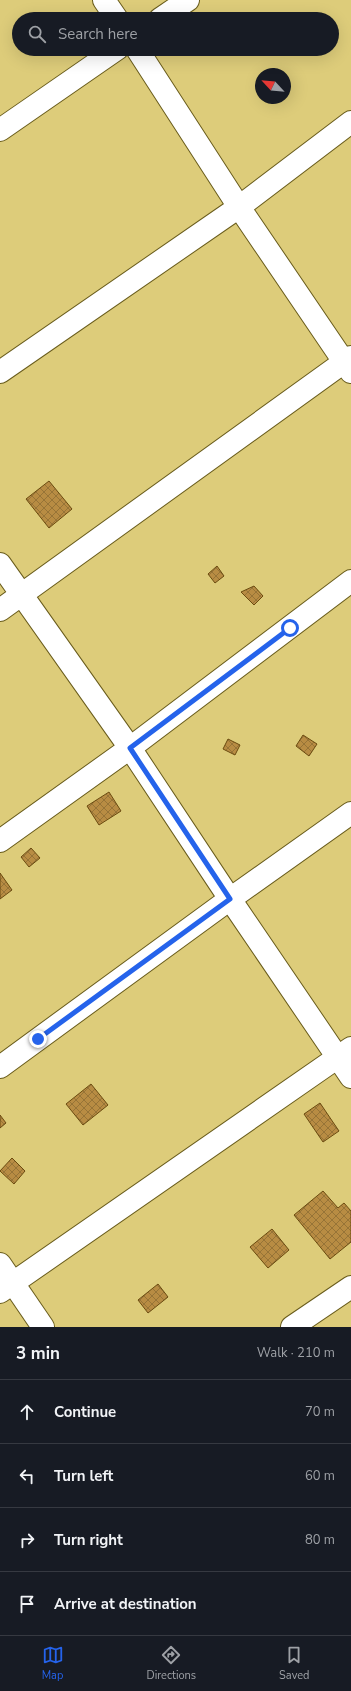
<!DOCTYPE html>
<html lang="en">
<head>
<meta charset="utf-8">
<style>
	:root { --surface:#171b24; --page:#20242c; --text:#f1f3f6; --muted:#9ea1a6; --line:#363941; --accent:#2563eb }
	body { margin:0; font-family:"Nunito Sans",sans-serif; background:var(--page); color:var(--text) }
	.compass { position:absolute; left:255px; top:68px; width:36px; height:36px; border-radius:50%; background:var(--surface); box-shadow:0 4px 16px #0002; rotate:296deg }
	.stop { position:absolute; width:12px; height:12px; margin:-9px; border:3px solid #2563eb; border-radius:50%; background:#fff }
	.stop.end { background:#2563eb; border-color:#fff; box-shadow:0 1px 4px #0008 }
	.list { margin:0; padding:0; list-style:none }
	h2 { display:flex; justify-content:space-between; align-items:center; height:52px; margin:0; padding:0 16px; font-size:17px }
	h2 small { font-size:13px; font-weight:400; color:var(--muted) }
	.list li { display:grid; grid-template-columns:26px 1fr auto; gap:12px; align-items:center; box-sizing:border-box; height:64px; padding:0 16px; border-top:1px solid var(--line) }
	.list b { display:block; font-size:15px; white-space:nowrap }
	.list em { font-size:13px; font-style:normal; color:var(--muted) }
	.icon { flex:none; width:22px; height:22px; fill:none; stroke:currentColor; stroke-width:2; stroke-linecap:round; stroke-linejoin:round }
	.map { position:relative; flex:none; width:351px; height:1327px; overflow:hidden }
	.search { position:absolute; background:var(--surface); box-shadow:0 4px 16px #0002; left:12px; right:12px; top:12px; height:44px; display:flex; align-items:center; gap:10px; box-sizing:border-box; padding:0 14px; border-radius:22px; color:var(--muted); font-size:15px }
	.sheet { height:308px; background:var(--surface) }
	nav { display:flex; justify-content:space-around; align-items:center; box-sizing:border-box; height:56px; border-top:1px solid var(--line); background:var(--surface); font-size:11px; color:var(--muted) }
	nav a { display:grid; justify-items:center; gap:2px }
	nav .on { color:var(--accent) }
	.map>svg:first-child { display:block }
	.building { fill:url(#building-cross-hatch); stroke:#6b4b10 }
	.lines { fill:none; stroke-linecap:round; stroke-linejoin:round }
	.street-casing { stroke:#695c1c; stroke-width:24 }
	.street { stroke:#fff; stroke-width:22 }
	.route { stroke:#2563eb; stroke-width:5 }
</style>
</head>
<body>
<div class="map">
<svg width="351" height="1327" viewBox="0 0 351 1327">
	<defs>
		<pattern id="building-cross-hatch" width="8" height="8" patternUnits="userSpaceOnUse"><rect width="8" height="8" fill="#b88c43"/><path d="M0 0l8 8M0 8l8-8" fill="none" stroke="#977437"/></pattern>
	</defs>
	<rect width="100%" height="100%" fill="#ddcc7a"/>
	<g class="building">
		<path d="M49,481L72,509L49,528L26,499Z"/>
		<path d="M217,566L224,576L215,583L208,574Z"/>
		<path d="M254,586L263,596L254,605L241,592Z"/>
		<path d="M303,735L317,744L309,756L296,746Z"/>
		<path d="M228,739L240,745L235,755L223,749Z"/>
		<path d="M109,792L121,811L99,825L87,806Z"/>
		<path d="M31,848L40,858L29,867L21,857Z"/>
		<path d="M0,873L12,890L0,899Z"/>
		<path d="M91,1084L108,1105L83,1125L66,1104Z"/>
		<path d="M320,1103L339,1131L323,1142L304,1114Z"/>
		<path d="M0,1115L6,1123L0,1128Z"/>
		<path d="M12,1158L25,1171L14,1184L0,1171Z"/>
		<path d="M323,1191L338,1208L344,1203L351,1211V1242L330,1259L294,1215Z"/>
		<path d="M272,1229L289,1250L268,1268L250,1247Z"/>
		<path d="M158,1284L168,1297L148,1313L138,1300Z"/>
	</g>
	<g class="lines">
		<g class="street-casing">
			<g id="street">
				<path d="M104,0L117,19"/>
				<path d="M160,19L188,0"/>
				<path d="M137,49L239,207L351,372"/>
				<path d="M0,130L117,49"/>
				<path d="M0,372L239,207L351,122"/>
				<path d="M0,564L130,748L230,899L351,1077"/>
				<path d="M0,610L351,357"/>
				<path d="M0,841L130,748L351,581"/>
				<path d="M0,1067L230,899L351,813"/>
				<path d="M0,1264L43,1327"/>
				<path d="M0,1292L351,1048"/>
				<path d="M292,1327L351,1287"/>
			</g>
		</g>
		<use href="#street" class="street"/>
	</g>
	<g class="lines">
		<path class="route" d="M38,1039L230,899L130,748L290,628"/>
	</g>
</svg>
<svg class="compass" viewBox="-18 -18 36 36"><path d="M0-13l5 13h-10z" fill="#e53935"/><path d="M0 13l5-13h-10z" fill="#9ea1a6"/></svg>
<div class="stop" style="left:290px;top:628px"></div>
<div class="stop end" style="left:38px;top:1039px"></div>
<div class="search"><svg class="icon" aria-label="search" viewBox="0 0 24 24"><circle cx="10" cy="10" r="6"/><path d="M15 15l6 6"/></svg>Search here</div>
</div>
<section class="sheet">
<h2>3 min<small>Walk · 210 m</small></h2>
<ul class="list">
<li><svg class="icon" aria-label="ahead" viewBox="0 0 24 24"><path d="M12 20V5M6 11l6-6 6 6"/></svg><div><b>Continue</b></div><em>70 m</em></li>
<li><svg class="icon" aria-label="left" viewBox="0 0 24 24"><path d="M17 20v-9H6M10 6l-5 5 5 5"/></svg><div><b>Turn left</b></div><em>60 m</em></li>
<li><svg class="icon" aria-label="right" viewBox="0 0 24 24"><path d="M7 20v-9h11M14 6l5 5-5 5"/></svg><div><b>Turn right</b></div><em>80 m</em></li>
<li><svg class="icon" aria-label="arrive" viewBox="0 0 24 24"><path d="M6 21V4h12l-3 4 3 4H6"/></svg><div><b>Arrive at destination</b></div></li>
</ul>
</section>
<nav>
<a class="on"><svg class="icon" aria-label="map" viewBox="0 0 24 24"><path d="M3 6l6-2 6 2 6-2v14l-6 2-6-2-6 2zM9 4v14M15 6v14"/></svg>Map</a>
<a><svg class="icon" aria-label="directions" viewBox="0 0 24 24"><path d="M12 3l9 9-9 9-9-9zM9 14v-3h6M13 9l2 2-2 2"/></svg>Directions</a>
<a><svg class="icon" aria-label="saved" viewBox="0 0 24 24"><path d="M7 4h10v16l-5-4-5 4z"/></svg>Saved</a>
</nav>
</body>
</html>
